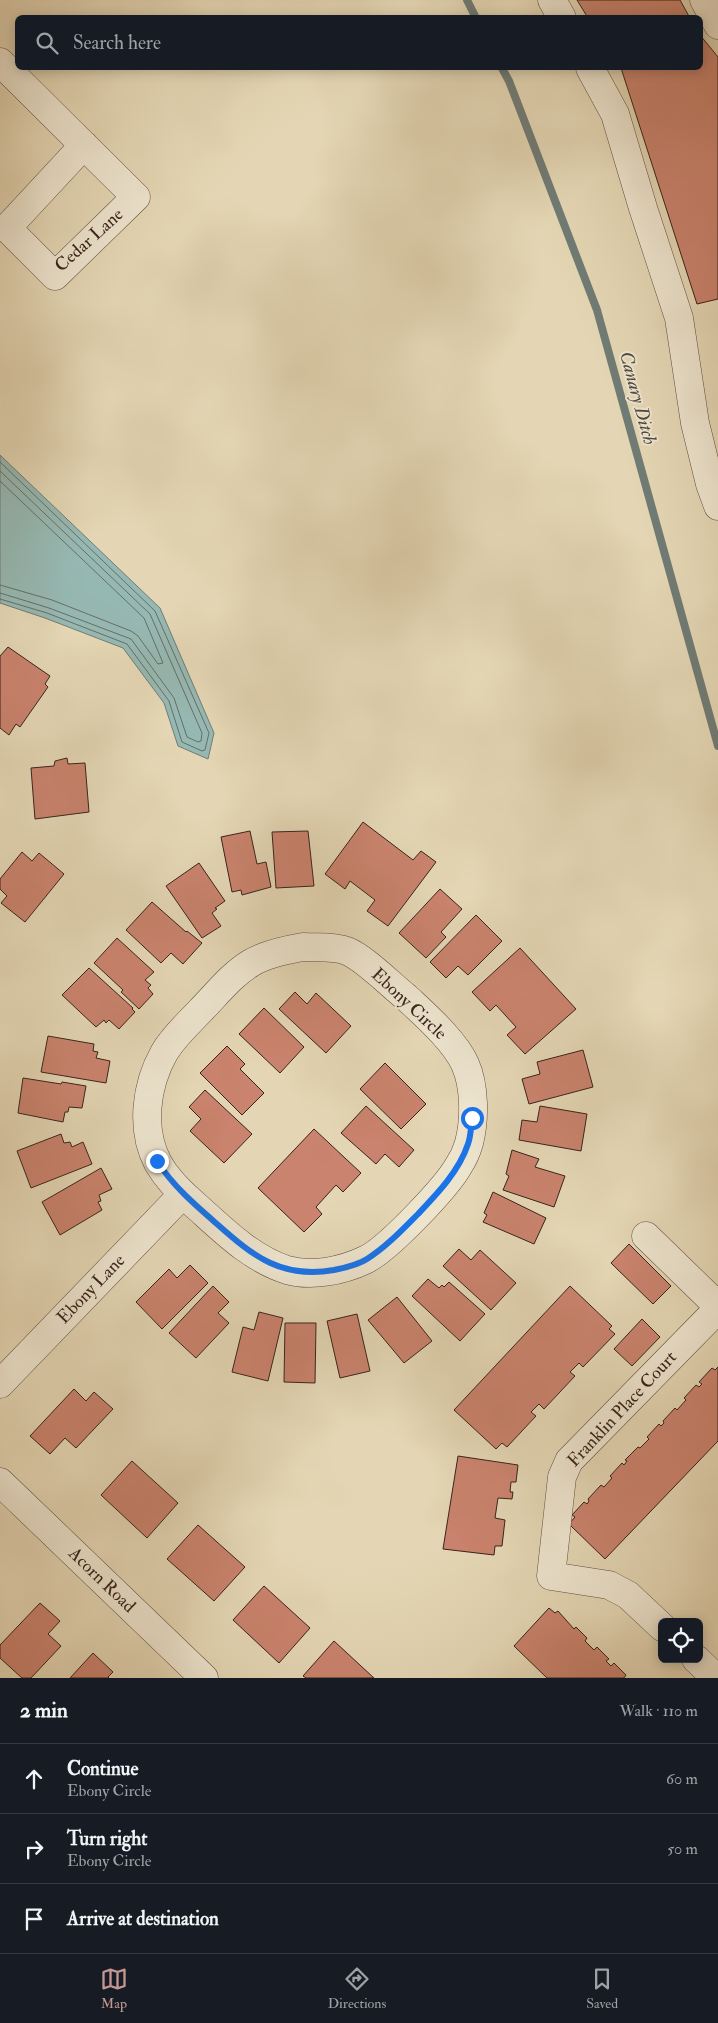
<!DOCTYPE html>
<html lang="en">
<head>
<meta charset="utf-8">
<style>
	:root { --surface:#171b24; --page:#242831; --text:#f1f3f6; --muted:#9ea1a6; --line:#363941; --accent:#c59692 }
	body { margin:0; font-family:"IM FELL Double Pica",serif; background:var(--page); color:var(--text) }
	.controls { position:absolute; right:15px; bottom:15px; display:grid; overflow:hidden; border-radius:8px; box-shadow:0 2px 12px #0003 }
	.controls button { width:45px; height:45px; display:grid; place-items:center; padding:0; border:0; border-bottom:1px solid var(--line); background:var(--surface); color:var(--text); font:25px sans-serif }
	.stop { position:absolute; width:15px; height:15px; margin:-11px; border:4px solid #1a73e8; border-radius:50%; background:#fff }
	.stop.end { background:#1a73e8; border-color:#fff; box-shadow:0 1px 5px #0008 }
	.list { margin:0; padding:0; list-style:none }
	h2 { display:flex; justify-content:space-between; align-items:center; height:65px; margin:0; padding:0 20px; font-size:21px }
	h2 small { font-size:16px; font-weight:400; color:var(--muted) }
	.list li { display:grid; grid-template-columns:32px 1fr auto; gap:15px; align-items:center; box-sizing:border-box; height:70px; padding:0 20px; border-top:1px solid var(--line) }
	.list b { display:block; font-size:19px; white-space:nowrap }
	.list p { margin:0; font-size:16px; white-space:nowrap; color:var(--muted) }
	.list em { font-size:16px; font-style:normal; color:var(--muted) }
	.icon { flex:none; width:28px; height:28px; fill:none; stroke:currentColor; stroke-width:2; stroke-linecap:round; stroke-linejoin:round }
	.map { position:relative; flex:none; width:718px; height:1678px; overflow:hidden }
	.search { position:absolute; background:var(--surface); box-shadow:0 2px 12px #0003; left:15px; right:15px; top:15px; height:55px; display:flex; align-items:center; gap:12px; box-sizing:border-box; padding:0 18px; border-radius:8px; color:var(--muted); font-size:19px }
	.sheet { height:275px; background:var(--surface) }
	nav { display:flex; justify-content:space-around; align-items:center; box-sizing:border-box; height:70px; border-top:1px solid var(--line); background:var(--surface); font-size:14px; color:var(--muted) }
	nav a { display:grid; justify-items:center; gap:2px }
	nav .on { color:var(--accent) }
	.map>svg:first-child { display:block }
	.water { fill:#96b8b2; stroke:#707c76 }
	.lines { fill:none; stroke-linecap:round; stroke-linejoin:round }
	.shore { stroke:#676e66; stroke-width:1 }
	.stream { stroke:#707c76; stroke-width:8 }
	.building { fill:#ca836e; stroke:#38231b }
	.minor-casing { stroke:#635041; stroke-width:29 }
	.minor { stroke:#ede4ce; stroke-width:28 }
	.route { stroke:#1a73e8; stroke-width:6 }
	.labels { text-anchor:middle; dominant-baseline:central; stroke-width:4; stroke-linejoin:round; paint-order:stroke }
	.street-label { font-size:18px; fill:#38231b; stroke:#ede4ce }
	.water-label { font-size:19px; font-style:italic; fill:#504841; stroke:#ede4ce }
</style>
</head>
<body>
<div class="map">
<svg width="718" height="1678" viewBox="0 0 718 1678">
	<rect width="100%" height="100%" fill="#e4d6b4"/>
	<filter id="stains"><feTurbulence type="fractalNoise" baseFrequency=".004" numOctaves="4"/><feColorMatrix values="0 0 0 0 .2 0 0 0 0 .09 0 0 0 0 .02 0 0 0 .5 -.17"/></filter>
	<radialGradient id="worn" r=".72"><stop offset=".6" stop-color="#630" stop-opacity="0"/><stop offset="1" stop-color="#630" stop-opacity=".3"/></radialGradient>
	<path class="water" d="M0,455L160,608L214,733L208,759L178,746L164,703L123,648L45,618L0,603Z"/>
	<g class="lines">
		<g class="shore">
			<path d="M0,462L155,611L209,733L205,750L202,751L182,742L169,701L127,644L47,613L0,599"/>
			<path d="M0,471L150,614L202,733L201,741L198,742L187,737L174,698L131,639L49,608L0,593"/>
			<path d="M0,481L144,618L163,663L158,664L138,636L131,631L52,600L0,585"/>
		</g>
		<g class="stream">
			<path d="M467,0L476,18"/>
			<path d="M502,68L509,81L597,310L718,746"/>
		</g>
	</g>
	<g class="building">
		<path d="M577,0H680L690,18H588Z"/>
		<path d="M700,35L718,57V299L697,304L621,68H700Z"/>
		<path d="M8,647L50,676L45,684L48,687L20,727L16,724L9,735L0,728V656Z"/>
		<path d="M67,758L68,764L85,763L89,812L35,819L31,768L54,766L55,761Z"/>
		<path d="M363,822L413,860L421,851L436,862L388,926L367,911L375,900L350,881L345,889L325,874Z"/>
		<path d="M250,831L257,864L266,862L271,887L242,895L241,890L232,892L221,837Z"/>
		<path d="M308,831L314,886L276,888L272,832Z"/>
		<path d="M22,852L32,861L39,853L64,874L25,922L1,903L7,896L0,889V879Z"/>
		<path d="M199,863L225,901L215,908L217,909L212,913L221,926L202,938L166,886Z"/>
		<path d="M440,889L462,909L441,932L446,937L426,958L399,933Z"/>
		<path d="M152,902L186,932L187,931L202,943L183,964L171,953L161,963L126,930Z"/>
		<path d="M476,915L502,941L468,975L458,966L446,978L430,962Z"/>
		<path d="M117,938L154,972L145,980L151,985L148,988L153,994L139,1009L121,992L123,990L94,963Z"/>
		<path d="M520,948L576,1009L525,1054L507,1035L516,1027L496,1005L490,1011L472,992Z"/>
		<path d="M89,968L133,1008L132,1009L135,1012L119,1029L109,1020L106,1023L104,1020L96,1027L62,995Z"/>
		<path d="M295,992L307,1004L316,993L351,1026L326,1053L279,1009Z"/>
		<path d="M264,1008L304,1047L280,1073L239,1034Z"/>
		<path d="M48,1036L94,1044L93,1051L98,1052L96,1058L110,1061L106,1083L41,1072Z"/>
		<path d="M227,1046L245,1064L240,1069L264,1093L242,1115L200,1073Z"/>
		<path d="M583,1050L593,1087L529,1104L522,1079L540,1074L537,1062Z"/>
		<path d="M385,1063L426,1104L401,1129L360,1089Z"/>
		<path d="M23,1078L61,1084L62,1082L86,1086L82,1108L69,1107L68,1112H65L63,1122L18,1113Z"/>
		<path d="M205,1090L252,1134L224,1163L190,1131L201,1119L189,1107Z"/>
		<path d="M366,1106L414,1150L399,1167L385,1154L376,1164L341,1133Z"/>
		<path d="M540,1106L587,1114L581,1151L519,1140L522,1120L537,1122Z"/>
		<path d="M314,1129L361,1173L343,1192L336,1185L316,1207L322,1214L304,1232L258,1188Z"/>
		<path d="M61,1134L64,1143L70,1142L72,1147L83,1142L92,1164L31,1188L17,1151Z"/>
		<path d="M512,1150L539,1159L535,1167L565,1176L554,1207L503,1190L509,1176L506,1174Z"/>
		<path d="M101,1168L112,1189L99,1195L101,1201L98,1202L102,1210L60,1235L42,1202Z"/>
		<path d="M493,1192L546,1218L534,1244L483,1222L487,1215L484,1213Z"/>
		<path d="M629,1244L671,1286L653,1304L611,1263Z"/>
		<path d="M459,1249L471,1260L480,1250L516,1283L491,1310L443,1266Z"/>
		<path d="M190,1265L208,1283L162,1329L136,1302L169,1269L177,1278Z"/>
		<path d="M428,1279L439,1288L442,1285L444,1287L449,1282L485,1314L460,1341L412,1296Z"/>
		<path d="M213,1286L229,1302L218,1313L229,1323L196,1358L169,1333Z"/>
		<path d="M570,1286L612,1326L609,1329L615,1334L583,1367L579,1363L570,1372L575,1376L544,1409L539,1404L531,1412L536,1416L507,1447L502,1443L496,1449L454,1410Z"/>
		<path d="M397,1297L432,1341L404,1363L368,1320Z"/>
		<path d="M259,1312L283,1318L268,1381L232,1372L243,1327L254,1330Z"/>
		<path d="M357,1314L370,1371L340,1378L327,1321Z"/>
		<path d="M642,1319L660,1337L632,1366L614,1349Z"/>
		<path d="M285,1323H316L315,1383L284,1382Z"/>
		<path d="M718,1367V1441L605,1559L569,1524L575,1517L572,1515L584,1502L587,1504L589,1501L588,1499L601,1485L604,1487L612,1478L610,1476L622,1463L624,1465L627,1461L625,1460L638,1447L640,1448L649,1439L647,1437L659,1424L661,1426L664,1423L663,1421L675,1408L677,1410L686,1400L684,1398L696,1385L699,1387L702,1384L699,1382L712,1368L715,1370Z"/>
		<path d="M74,1389L86,1401L94,1392L113,1409L76,1448L65,1438L50,1454L30,1436Z"/>
		<path d="M458,1456L518,1465L516,1482H511L510,1492H513L512,1499L498,1498L495,1518L505,1520L502,1546H495L494,1555L443,1549Z"/>
		<path d="M132,1461L178,1503L147,1538L101,1495Z"/>
		<path d="M198,1525L245,1567L214,1601L167,1559Z"/>
		<path d="M264,1586L310,1628L279,1663L233,1620Z"/>
		<path d="M40,1603L60,1621L48,1634L61,1646L31,1678H22L0,1658V1645Z"/>
		<path d="M549,1608L555,1613L558,1611L574,1629L576,1627L587,1638L585,1641L594,1650L597,1647L609,1659L606,1661L611,1666L614,1663L626,1675L624,1678H547L514,1646Z"/>
		<path d="M334,1641L374,1678H306L303,1676Z"/>
		<path d="M93,1653L113,1672L108,1677L109,1678H70Z"/>
	</g>
	<g class="lines">
		<g class="minor-casing">
			<g id="minor">
				<path d="M552,0L562,18"/>
				<path d="M704,0L718,25"/>
				<path d="M0,62L136,197L55,276L7,228L84,145"/>
				<path d="M590,68L615,114L643,208L679,318L695,423L710,484L718,506"/>
				<path d="M303,947C317,948 334,946 347,951C363,957 392,986 406,997C424,1014 455,1041 465,1064C475,1086 475,1120 469,1143C467,1150 463,1159 459,1165C447,1187 387,1250 365,1260C342,1271 311,1277 287,1270C250,1258 222,1229 194,1204C180,1192 167,1179 158,1163C140,1129 146,1085 164,1053C173,1037 188,1024 200,1011C216,995 231,975 251,963C266,954 285,950 303,947Z"/>
				<path d="M646,1236L718,1306"/>
				<path d="M0,1384L183,1194"/>
				<path d="M0,1482L204,1678"/>
				<path d="M662,1627L628,1595L609,1585L551,1576L562,1477L569,1461L718,1309"/>
				<path d="M696,1659L716,1678"/>
			</g>
		</g>
		<use href="#minor" class="minor"/>
	</g>
	<g class="lines">
		<path class="route" d="M157,1161C173,1186 194,1204 217,1224C254,1257 282,1279 334,1270C344,1268 358,1265 367,1259C386,1247 402,1230 418,1214C438,1193 459,1171 468,1144C471,1136 471,1126 472,1118"/>
	</g>
	<g class="labels">
		<g class="street-label">
			<text transform="translate(89 240) rotate(-42)">Cedar Lane</text>
			<text transform="translate(409 1004) rotate(43)">Ebony Circle</text>
			<text transform="translate(91 1289) rotate(-46)">Ebony Lane</text>
			<text transform="translate(622 1409) rotate(-47)">Franklin Place Court</text>
			<text transform="translate(102 1580) rotate(44)">Acorn Road</text>
		</g>
		<g class="water-label">
			<text transform="translate(638 398) rotate(75)">Canary Ditch</text>
		</g>
	</g>
	<rect width="100%" height="100%" filter="url(#stains)"/>
	<rect width="100%" height="100%" fill="url(#worn)"/>
</svg>
<div class="controls">
<button><svg class="icon" aria-label="locate" viewBox="0 0 24 24"><circle cx="12" cy="12" r="6"/><path d="M12 2v4M12 18v4M2 12h4M18 12h4"/></svg></button>
</div>
<div class="stop" style="left:472px;top:1118px"></div>
<div class="stop end" style="left:157px;top:1161px"></div>
<div class="search"><svg class="icon" aria-label="search" viewBox="0 0 24 24"><circle cx="10" cy="10" r="6"/><path d="M15 15l6 6"/></svg>Search here</div>
</div>
<section class="sheet">
<h2>2 min<small>Walk · 110 m</small></h2>
<ul class="list">
<li><svg class="icon" aria-label="ahead" viewBox="0 0 24 24"><path d="M12 20V5M6 11l6-6 6 6"/></svg><div><b>Continue</b><p>Ebony Circle</p></div><em>60 m</em></li>
<li><svg class="icon" aria-label="right" viewBox="0 0 24 24"><path d="M7 20v-9h11M14 6l5 5-5 5"/></svg><div><b>Turn right</b><p>Ebony Circle</p></div><em>50 m</em></li>
<li><svg class="icon" aria-label="arrive" viewBox="0 0 24 24"><path d="M6 21V4h12l-3 4 3 4H6"/></svg><div><b>Arrive at destination</b></div></li>
</ul>
</section>
<nav>
<a class="on"><svg class="icon" aria-label="map" viewBox="0 0 24 24"><path d="M3 6l6-2 6 2 6-2v14l-6 2-6-2-6 2zM9 4v14M15 6v14"/></svg>Map</a>
<a><svg class="icon" aria-label="directions" viewBox="0 0 24 24"><path d="M12 3l9 9-9 9-9-9zM9 14v-3h6M13 9l2 2-2 2"/></svg>Directions</a>
<a><svg class="icon" aria-label="saved" viewBox="0 0 24 24"><path d="M7 4h10v16l-5-4-5 4z"/></svg>Saved</a>
</nav>
</body>
</html>
